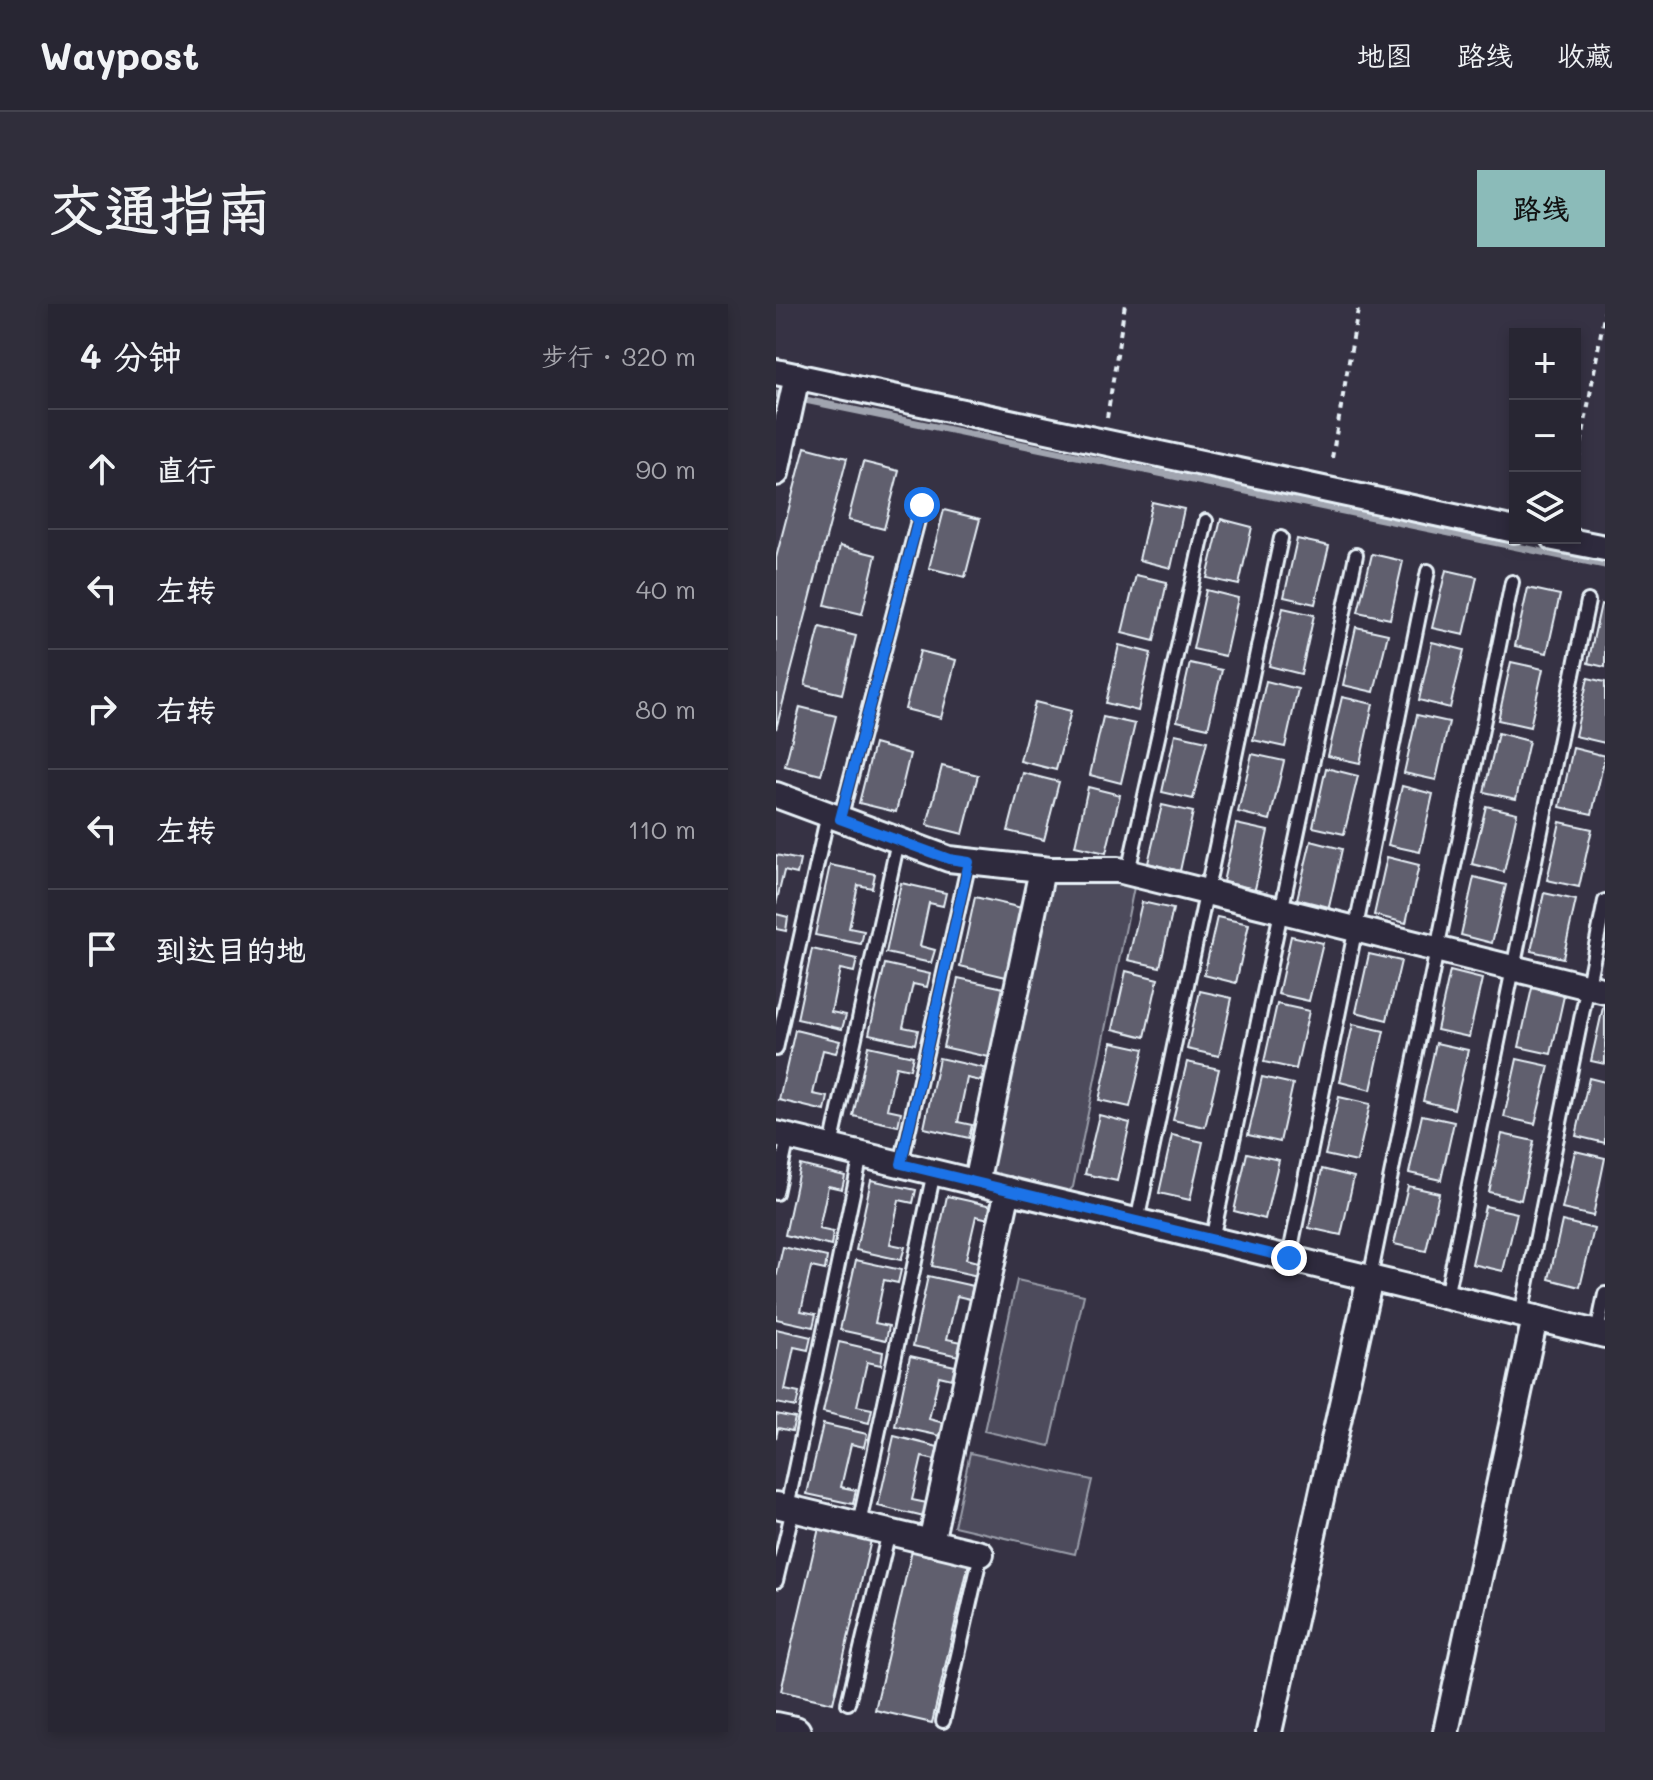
<!DOCTYPE html>
<html lang="zh">
<head>
<meta charset="utf-8">
<style>
	:root { --surface:#282633; --page:#302e3b; --text:#f1f3f6; --muted:#a5a5ac; --line:#44434e; --accent:#8bbbb9 }
	body { margin:0; font-family:Mali,"LXGW WenKai TC",sans-serif; background:var(--page); color:var(--text) }
	.controls { position:absolute; right:24px; top:24px; display:grid; overflow:hidden; border-radius:0px; box-shadow:0 4px 12px #0003 }
	.controls button { width:72px; height:72px; display:grid; place-items:center; padding:0; border:0; border-bottom:2px solid var(--line); background:var(--surface); color:var(--text); font:40px sans-serif }
	.stop { position:absolute; width:24px; height:24px; margin:-18px; border:6px solid #1a73e8; border-radius:50%; background:#fff }
	.stop.end { background:#1a73e8; border-color:#fff; box-shadow:0 2px 8px #0008 }
	.list { margin:0; padding:0; list-style:none }
	h2 { display:flex; justify-content:space-between; align-items:center; height:104px; margin:0; padding:0 32px; font-size:34px }
	h2 small { font-size:26px; font-weight:400; color:var(--muted) }
	.list li { display:grid; grid-template-columns:52px 1fr auto; gap:24px; align-items:center; box-sizing:border-box; height:120px; padding:0 32px; border-top:2px solid var(--line) }
	.list b { display:block; font-size:30px; white-space:nowrap }
	.list em { font-size:26px; font-style:normal; color:var(--muted) }
	.icon { flex:none; width:44px; height:44px; fill:none; stroke:currentColor; stroke-width:2; stroke-linecap:round; stroke-linejoin:round }
	.map { position:relative; flex:none; width:829px; height:1428px; overflow:hidden; border-radius:0px }
	header { display:flex; align-items:center; gap:48px; box-sizing:border-box; height:112px; padding:0 40px; background:var(--surface); border-bottom:2px solid var(--line) }
	header strong { font-size:38px }
	nav { display:flex; gap:44px; margin-inline-start:auto; font-size:28px }
	.intro { display:flex; align-items:center; justify-content:space-between; box-sizing:border-box; height:192px; padding:0 48px }
	h1 { margin:0; font-size:56px }
	.button { padding:20px 36px; border-radius:0px; background:var(--accent); color:#111; font-size:28px; font-weight:700 }
	main { display:flex; gap:48px; padding:0 48px }
	aside { flex:1; background:var(--surface); border-radius:0px; box-shadow:0 4px 12px #0003 }
	.map>svg:first-child { display:block }
	.green { fill:#4d4b5c; stroke:#9a9eaa; stroke-width:2 }
	.lines { fill:none; stroke-linecap:round; stroke-linejoin:round }
	.stream { stroke:#a0a4af; stroke-width:7 }
	.building { fill:#605e6e; stroke:#e8f1f8; stroke-width:2 }
	.service-casing { stroke:#e8f1f8; stroke-width:18 }
	.minor-casing { stroke:#e8f1f8; stroke-width:30 }
	.tertiary-casing { stroke:#e8f1f8; stroke-width:36 }
	.path { stroke:#e8f1f8; stroke-width:4; stroke-dasharray:6 6; stroke-linecap:butt }
	.service { stroke:#2f2a3d; stroke-width:12 }
	.minor { stroke:#2f2a3d; stroke-width:24 }
	.tertiary { stroke:#2f2a3d; stroke-width:30 }
	.route { stroke:#1a73e8; stroke-width:10 }
</style>
</head>
<body>
<header>
<strong>Waypost</strong>
<nav><a>地图</a><a>路线</a><a>收藏</a></nav>
</header>
<div class="intro"><h1>交通指南</h1><a class="button">路线</a></div>
<main>
<aside>
<h2>4 分钟<small>步行 · 320 m</small></h2>
<ul class="list">
<li><svg class="icon" aria-label="ahead" viewBox="0 0 24 24"><path d="M12 20V5M6 11l6-6 6 6"/></svg><div><b>直行</b></div><em>90 m</em></li>
<li><svg class="icon" aria-label="left" viewBox="0 0 24 24"><path d="M17 20v-9H6M10 6l-5 5 5 5"/></svg><div><b>左转</b></div><em>40 m</em></li>
<li><svg class="icon" aria-label="right" viewBox="0 0 24 24"><path d="M7 20v-9h11M14 6l5 5-5 5"/></svg><div><b>右转</b></div><em>80 m</em></li>
<li><svg class="icon" aria-label="left" viewBox="0 0 24 24"><path d="M17 20v-9H6M10 6l-5 5 5 5"/></svg><div><b>左转</b></div><em>110 m</em></li>
<li><svg class="icon" aria-label="arrive" viewBox="0 0 24 24"><path d="M6 21V4h12l-3 4 3 4H6"/></svg><div><b>到达目的地</b></div></li>
</ul>
</aside>
<div class="map">
<svg width="829" height="1428" viewBox="0 0 829 1428">
	<rect width="100%" height="100%" fill="#363244"/>
	<filter id="ink" filterUnits="userSpaceOnUse"><feTurbulence type="fractalNoise" baseFrequency=".0125" numOctaves="2"/><feDisplacementMap in="SourceGraphic" scale="16" xChannelSelector="R" yChannelSelector="G"/><feConvolveMatrix kernelMatrix="1 2 1 2 8 2 1 2 1" color-interpolation-filters="sRGB"/></filter>
	<g filter="url(#ink)">
		<g class="green">
			<path d="M278,573L346,578L358,583L297,883L291,889L216,871L214,861L272,578Z"/>
			<path d="M241,976L308,991L274,1142L208,1127Z"/>
			<path d="M194,1149L316,1176L299,1250L178,1222Z"/>
		</g>
		<g class="lines">
			<path class="stream" d="M0,90L829,261"/>
		</g>
		<g class="building">
			<path d="M29,143L71,154L0,425V254Z"/>
			<path d="M87,158L123,167L108,225L72,216Z"/>
			<path d="M376,198L408,205L395,264L363,256Z"/>
			<path d="M168,206L204,215L189,273L153,264Z"/>
			<path d="M445,215L476,223L463,281L431,274Z"/>
			<path d="M521,235L553,242L539,300L508,293Z"/>
			<path d="M64,242L100,251L86,310L49,301Z"/>
			<path d="M596,250L627,257L614,315L582,308Z"/>
			<path d="M670,266L701,273L688,331L656,324Z"/>
			<path d="M360,271L391,278L378,337L346,329Z"/>
			<path d="M752,284L784,291L771,349L739,342Z"/>
			<path d="M430,286L462,294L449,352L417,345Z"/>
			<path d="M825,300L829,301V363L812,359Z"/>
			<path d="M507,304L538,311L525,370L493,362Z"/>
			<path d="M44,323L80,332L66,390L29,381Z"/>
			<path d="M580,323L612,330L598,388L567,381Z"/>
			<path d="M656,338L688,346L674,404L643,396Z"/>
			<path d="M343,341L375,349L362,407L330,399Z"/>
			<path d="M144,347L180,356L165,414L129,405Z"/>
			<path d="M735,358L767,365L754,423L722,416Z"/>
			<path d="M414,359L446,366L432,424L401,417Z"/>
			<path d="M812,374L829,378V439L799,432Z"/>
			<path d="M490,377L522,385L509,443L477,436Z"/>
			<path d="M566,393L597,400L584,459L552,452Z"/>
			<path d="M259,398L295,407L280,466L244,457Z"/>
			<path d="M24,403L60,412L45,471L9,462Z"/>
			<path d="M641,411L673,418L660,476L628,469Z"/>
			<path d="M327,413L359,420L345,479L314,471Z"/>
			<path d="M722,429L753,437L740,495L708,488Z"/>
			<path d="M399,430L431,437L417,495L386,488Z"/>
			<path d="M98,440L134,450L120,508L83,499Z"/>
			<path d="M797,444L829,452L816,510L784,503Z"/>
			<path d="M476,450L508,457L494,516L462,508Z"/>
			<path d="M166,462L202,471L187,530L151,521Z"/>
			<path d="M550,464L582,472L568,530L537,523Z"/>
			<path d="M247,469L283,478L268,536L232,527Z"/>
			<path d="M626,482L657,490L644,548L612,541Z"/>
			<path d="M312,483L344,491L330,549L299,542Z"/>
			<path d="M386,501L417,508L404,567L372,559Z"/>
			<path d="M710,502L741,509L728,568L696,560Z"/>
			<path d="M784,518L816,525L803,583L771,576Z"/>
			<path d="M460,520L492,527L479,585L447,578Z"/>
			<path d="M535,537L566,545L553,603L521,595Z"/>
			<path d="M0,551L24,556L21,570L8,567L0,600Z"/>
			<path d="M611,553L643,561L630,619L598,611Z"/>
			<path d="M54,561L99,570L96,584L82,581L73,624L88,627L85,640L39,631Z"/>
			<path d="M698,573L730,581L716,639L685,631Z"/>
			<path d="M125,579L170,589L167,602L153,599L144,642L159,646L155,659L110,649Z"/>
			<path d="M768,589L800,596L787,654L755,647Z"/>
			<path d="M199,593L246,604L230,673L184,662Z"/>
			<path d="M366,598L397,605L384,663L352,656Z"/>
			<path d="M0,610L12,613L10,627L0,625Z"/>
			<path d="M441,613L473,620L460,679L428,671Z"/>
			<path d="M515,632L547,639L533,697L502,690Z"/>
			<path d="M36,645L81,655L78,668L64,665L55,708L70,711L66,725L21,715Z"/>
			<path d="M593,650L625,657L611,716L580,708Z"/>
			<path d="M109,660L154,670L151,683L137,680L127,723L142,726L139,740L93,730Z"/>
			<path d="M350,667L382,675L369,733L337,725Z"/>
			<path d="M674,667L706,675L693,733L661,726Z"/>
			<path d="M182,674L228,684L213,753L167,743Z"/>
			<path d="M756,684L788,692L775,750L743,743Z"/>
			<path d="M424,687L456,694L443,752L411,745Z"/>
			<path d="M828,699H829V760L815,757Z"/>
			<path d="M501,700L533,707L520,765L488,758Z"/>
			<path d="M577,720L608,727L595,786L564,778Z"/>
			<path d="M19,726L64,737L60,749L47,746L37,790L52,793L49,807L3,796Z"/>
			<path d="M336,738L368,745L354,803L323,796Z"/>
			<path d="M660,739L692,746L678,805L647,797Z"/>
			<path d="M92,742L137,752L134,765L120,762L111,805L125,808L122,822L77,812Z"/>
			<path d="M163,754L208,764L205,777L191,774L182,818L196,821L193,834L148,824Z"/>
			<path d="M741,755L773,762L759,820L728,813Z"/>
			<path d="M411,758L443,765L429,823L397,816Z"/>
			<path d="M486,773L517,780L504,838L472,831Z"/>
			<path d="M813,774L829,778V839L800,832Z"/>
			<path d="M563,793L594,800L581,858L549,851Z"/>
			<path d="M323,811L354,819L341,877L309,870Z"/>
			<path d="M646,811L678,818L665,876L633,869Z"/>
			<path d="M726,830L758,837L745,896L713,888Z"/>
			<path d="M396,831L427,838L414,896L383,889Z"/>
			<path d="M799,847L829,854L817,912L786,905Z"/>
			<path d="M471,849L503,856L489,915L458,907Z"/>
			<path d="M24,861L69,872L66,885L52,882L43,925L57,928L55,942L9,931Z"/>
			<path d="M546,865L578,873L565,931L533,924Z"/>
			<path d="M95,876L140,886L137,899L123,896L114,940L129,943L125,956L80,946Z"/>
			<path d="M632,882L663,889L650,947L618,940Z"/>
			<path d="M171,892L216,902L213,915L200,912L190,955L205,959L202,972L156,962Z"/>
			<path d="M709,902L741,909L727,967L696,960Z"/>
			<path d="M786,917L818,925L804,983L773,975Z"/>
			<path d="M7,943L51,953L49,966L35,963L25,1007L40,1010L37,1023L0,1015V974Z"/>
			<path d="M80,956L125,966L122,979L108,976L99,1019L113,1022L110,1036L64,1026Z"/>
			<path d="M152,972L197,982L194,995L181,992L171,1035L186,1038L183,1052L137,1042Z"/>
			<path d="M0,1025L35,1033L32,1046L18,1043L9,1086L23,1089L20,1103L0,1099Z"/>
			<path d="M63,1038L107,1048L105,1061L91,1058L81,1102L96,1105L93,1119L47,1108Z"/>
			<path d="M134,1052L179,1062L176,1075L163,1072L153,1115L168,1119L165,1132L119,1122Z"/>
			<path d="M0,1110L19,1114L16,1127L2,1124L0,1134Z"/>
			<path d="M47,1120L91,1130L88,1143L75,1140L65,1183L80,1186L77,1200L31,1190Z"/>
			<path d="M118,1132L162,1143L159,1156L146,1153L136,1196L151,1199L148,1213L102,1202Z"/>
			<path d="M43,1224L95,1236L57,1399L5,1387Z"/>
			<path d="M136,1246L193,1259L156,1419L99,1406Z"/>
		</g>
		<g class="lines">
			<g class="service-casing">
				<g id="service">
					<path d="M64,515L146,201"/>
					<path d="M352,568L430,217"/>
					<path d="M0,745L52,510"/>
					<path d="M55,843L122,537"/>
					<path d="M125,860L193,558"/>
					<path d="M0,889L12,833"/>
					<path d="M361,918L505,234"/>
					<path d="M436,936L580,251"/>
					<path d="M513,954L652,267"/>
					<path d="M594,974L736,278"/>
					<path d="M670,993L812,297"/>
					<path d="M745,1011L829,597"/>
					<path d="M821,1029L829,990"/>
					<path d="M11,1203L85,851"/>
					<path d="M83,1220L158,868"/>
					<path d="M0,1277L17,1205"/>
					<path d="M72,1399L113,1228"/>
					<path d="M167,1417L205,1250"/>
				</g>
			</g>
			<g class="minor-casing">
				<g id="minor">
					<path d="M0,68L739,226"/>
					<path d="M0,169L21,72"/>
					<path d="M778,234L829,244"/>
					<path d="M0,491L173,555L274,566H342L829,687"/>
					<path d="M0,830L829,1031"/>
					<path d="M200,879L266,566"/>
					<path d="M0,1201L205,1250"/>
					<path d="M155,1238L232,886"/>
					<path d="M493,1428L594,974"/>
					<path d="M670,1428L759,1014"/>
				</g>
			</g>
			<g class="tertiary-casing">
				<path id="tertiary" d="M0,1424L19,1428"/>
			</g>
			<g class="path">
				<path d="M331,114L349,0"/>
				<path d="M556,154L583,0"/>
				<path d="M799,175L829,6"/>
			</g>
			<use href="#service" class="service"/>
			<use href="#minor" class="minor"/>
			<use href="#tertiary" class="tertiary"/>
		</g>
	</g>
	<g class="lines" filter="url(#ink)">
		<path class="route" d="M146,201L64,515L173,555L193,558L125,860L513,954"/>
	</g>
</svg>
<div class="controls">
<button>+</button>
<button>−</button>
<button><svg class="icon" aria-label="layers" viewBox="0 0 24 24"><path d="M12 4l9 5-9 5-9-5zM3 14l9 5 9-5"/></svg></button>
</div>
<div class="stop" style="left:146px;top:201px"></div>
<div class="stop end" style="left:513px;top:954px"></div>
</div>
</main>
</body>
</html>
